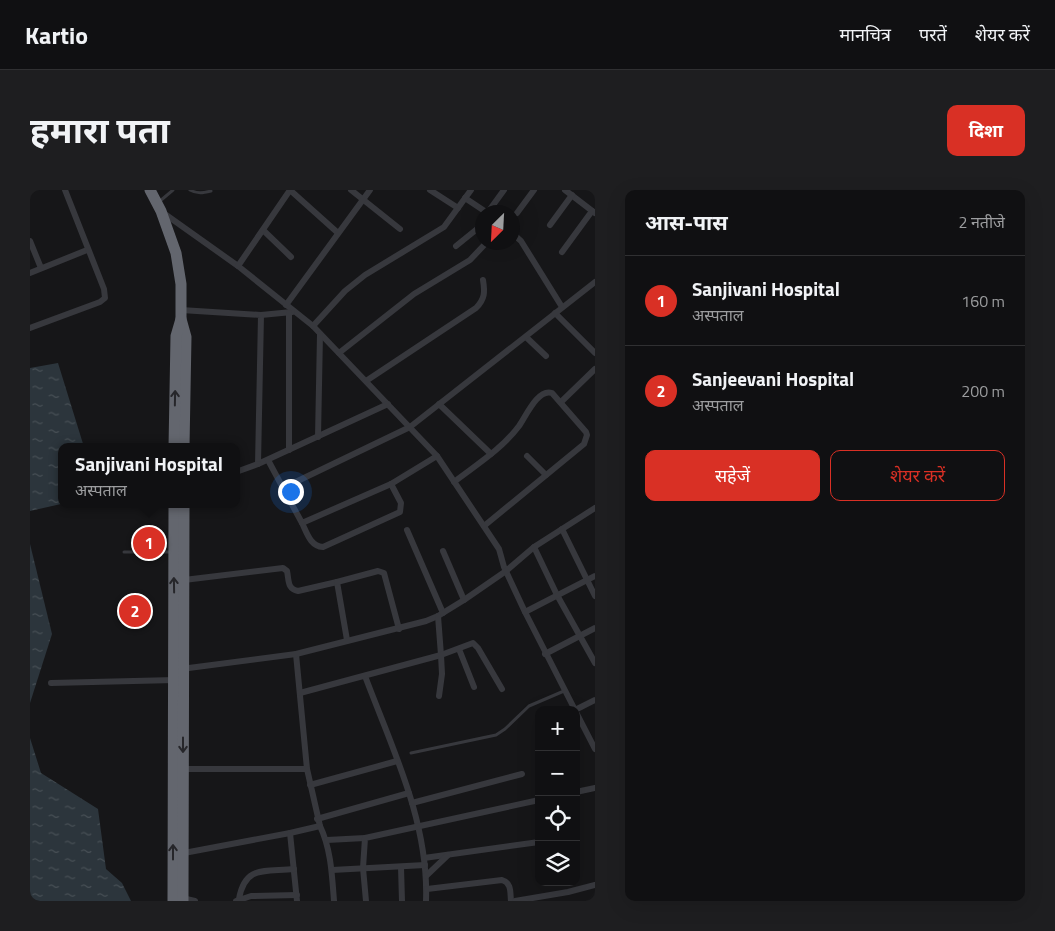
<!DOCTYPE html>
<html lang="hi">
<head>
<meta charset="utf-8">
<style>
	:root { --surface:#101012; --page:#1e1e20; --text:#f1f3f6; --muted:#9c9d9f; --line:#303032; --accent:#d93025 }
	body { margin:0; font-family:"Titillium Web","Noto Sans Devanagari",sans-serif; background:var(--page); color:var(--text) }
	.controls { position:absolute; right:15px; bottom:15px; display:grid; overflow:hidden; border-radius:10px; box-shadow:0 5px 20px #0002 }
	.controls button { width:45px; height:45px; display:grid; place-items:center; padding:0; border:0; border-bottom:1px solid var(--line); background:var(--surface); color:var(--text); font:25px sans-serif }
	.compass { position:absolute; left:445px; top:15px; width:45px; height:45px; border-radius:50%; background:var(--surface); box-shadow:0 5px 20px #0002; rotate:204deg }
	.you { position:absolute; left:260px; top:301px; width:18px; height:18px; margin:-12px; border:4px solid #fff; border-radius:50%; background:#1a73e8; box-shadow:0 0 0 8px #1a73e833 }
	.badge { display:grid; place-items:center; width:32px; height:32px; border-radius:50%; background:var(--accent); color:#fff; font-size:16px; font-weight:700 }
	.pin { position:absolute; translate:-50% -50%; border:2px solid #fff; box-shadow:0 1px 5px #0006 }
	.popup { position:absolute; left:28px; top:253px; width:182px; height:65px; box-sizing:border-box; display:grid; place-content:center; border-radius:10px; background:var(--surface); filter:drop-shadow(0 1px 4px #0005); font-size:16px; white-space:nowrap; color:var(--muted) }
	.popup b { font-size:19px; color:var(--text) }
	.popup::after { content:''; position:absolute; left:50%; top:100%; margin-left:-10px; border:10px solid transparent; border-top-color:var(--surface) }
	.list { margin:0; padding:0; list-style:none }
	h2 { display:flex; justify-content:space-between; align-items:center; height:65px; margin:0; padding:0 20px; font-size:21px }
	h2 small { font-size:16px; font-weight:400; color:var(--muted) }
	.list li { display:grid; grid-template-columns:32px 1fr auto; gap:15px; align-items:center; box-sizing:border-box; height:90px; padding:0 20px; border-top:1px solid var(--line) }
	.list b { display:block; font-size:19px; white-space:nowrap }
	.list p { margin:0; font-size:16px; white-space:nowrap; color:var(--muted) }
	.list em { font-size:16px; font-style:normal; color:var(--muted) }
	.actions { display:flex; gap:10px; padding:15px 20px }
	.actions a { flex:1; padding:11px 0; border:1px solid var(--accent); border-radius:10px; text-align:center; font-size:18px; color:var(--accent) }
	.actions .main { background:var(--accent); color:#fff }
	.icon { flex:none; width:28px; height:28px; fill:none; stroke:currentColor; stroke-width:2; stroke-linecap:round; stroke-linejoin:round }
	.map { position:relative; flex:none; width:565px; height:711px; overflow:hidden; border-radius:10px }
	header { display:flex; align-items:center; gap:30px; box-sizing:border-box; height:70px; padding:0 25px; background:var(--surface); border-bottom:1px solid var(--line) }
	header strong { font-size:24px }
	nav { display:flex; gap:28px; margin-inline-start:auto; font-size:18px }
	.intro { display:flex; align-items:center; justify-content:space-between; box-sizing:border-box; height:120px; padding:0 30px }
	h1 { margin:0; font-size:35px }
	.button { padding:12px 22px; border-radius:10px; background:var(--accent); color:#fff; font-size:18px; font-weight:700 }
	main { display:flex; gap:30px; padding:0 30px }
	aside { flex:1; background:var(--surface); border-radius:10px; box-shadow:0 5px 20px #0002 }
	.map>svg:first-child { display:block }
	.water { fill:url(#water-ripples) }
	.building { fill:url(#building-cross-hatch) }
	.lines { fill:none; stroke-linecap:round; stroke-linejoin:round }
	.lane { stroke:#37383d; stroke-width:3 }
	.street { stroke:#37383d; stroke-width:6 }
	.highway { stroke:#63666e; stroke-width:11 }
	.oneway { stroke:#26262a }
</style>
</head>
<body>
<header>
<strong>Kartio</strong>
<nav><a>मानचित्र</a><a>परतें</a><a>शेयर करें</a></nav>
</header>
<div class="intro"><h1>हमारा पता</h1><a class="button">दिशा</a></div>
<main>
<div class="map">
<svg width="565" height="711" viewBox="0 0 565 711">
	<defs>
		<pattern id="water-ripples" width="26" height="14" patternUnits="userSpaceOnUse" patternTransform="scale(1.25)"><rect width="26" height="14" fill="#2c353c"/><path d="M2 4q2-2 4 0t4 0M15 11q2-2 4 0t4 0" fill="none" stroke="#485056"/></pattern>
		<pattern id="building-cross-hatch" width="8" height="8" patternUnits="userSpaceOnUse" patternTransform="scale(1.25)"><rect width="8" height="8" fill="#404145"/><path d="M0 0l8 8M0 8l8-8" fill="none" stroke="#595a5e"/></pattern>
	</defs>
	<rect width="100%" height="100%" fill="#161618"/>
	<g class="water">
		<path d="M28,173L54,257H32L31,314L0,321V178Z"/>
		<path d="M0,354L22,444L0,513Z"/>
		<path d="M0,548L11,583L68,619L76,679L92,693L101,711H0Z"/>
	</g>
	<path class="building" d="M111,340H127V355H106V342H111Z"/>
	<g class="lines">
		<g class="lane">
			<path d="M160,0C167,4 173,3 181,1"/>
			<path d="M130,11L143,0"/>
			<path d="M94,362H142"/>
			<path d="M381,563L466,545L475,539L499,516L534,501"/>
		</g>
		<g class="street">
			<path d="M0,0H1"/>
			<path d="M260,0L308,43"/>
			<path d="M321,0L370,39"/>
			<path d="M400,0L428,18"/>
			<path d="M535,0L565,23"/>
			<path d="M435,8L456,22"/>
			<path d="M132,22L208,76L283,136L407,266L469,359L474,377L495,422L545,520"/>
			<path d="M458,22L474,0"/>
			<path d="M487,23L504,0"/>
			<path d="M520,35L542,5"/>
			<path d="M233,40L261,67"/>
			<path d="M482,43L491,51L532,117"/>
			<path d="M0,51L11,78"/>
			<path d="M426,56L447,39L452,31"/>
			<path d="M532,62L562,21"/>
			<path d="M208,76L260,0"/>
			<path d="M0,83L57,60"/>
			<path d="M256,115L340,0"/>
			<path d="M151,120L231,125L228,274L358,214"/>
			<path d="M525,123L565,163"/>
			<path d="M231,125L262,122"/>
			<path d="M283,136L315,101L335,85L414,37L441,0"/>
			<path d="M0,138L70,112L75,108L74,99L35,0"/>
			<path d="M496,147L516,166"/>
			<path d="M309,163L384,104L440,70L457,52"/>
			<path d="M336,191L446,118C455,109 455,102 453,90"/>
			<path d="M531,212L565,179"/>
			<path d="M409,214L461,264"/>
			<path d="M288,247L290,144"/>
			<path d="M259,260V123"/>
			<path d="M497,266L516,285"/>
			<path d="M238,270L253,298L380,237L565,92"/>
			<path d="M206,282L228,274"/>
			<path d="M424,292C446,275 472,259 489,236C496,226 508,198 522,203L556,242L557,245L554,254L454,336"/>
			<path d="M253,298L272,333L361,294L407,266"/>
			<path d="M272,333C277,343 280,356 293,357L370,322L371,313L361,294"/>
			<path d="M532,339L565,406"/>
			<path d="M377,340L413,423"/>
			<path d="M504,357L527,405L565,473"/>
			<path d="M413,361L434,410"/>
			<path d="M154,390L253,378L257,381C259,390 257,399 268,401L307,392L317,450"/>
			<path d="M307,392L348,381L354,383L369,439"/>
			<path d="M495,422L565,386"/>
			<path d="M429,459L444,497"/>
			<path d="M266,464L277,579"/>
			<path d="M515,464L565,438"/>
			<path d="M151,479L266,464L396,431L408,426L434,410L476,381L504,357L565,318"/>
			<path d="M335,486C362,558 399,632 396,711"/>
			<path d="M21,493L145,490"/>
			<path d="M270,503L411,465L408,426"/>
			<path d="M409,506L412,484L411,465L443,453L448,458L472,499"/>
			<path d="M545,520L565,510"/>
			<path d="M546,522L565,559"/>
			<path d="M153,579H277L290,636L260,643L154,663"/>
			<path d="M280,595L367,571"/>
			<path d="M546,602L565,598"/>
			<path d="M382,613L492,584"/>
			<path d="M287,629L379,603"/>
			<path d="M290,636C301,659 302,685 304,711"/>
			<path d="M260,643L267,711"/>
			<path d="M297,650L335,648"/>
			<path d="M394,668L509,652"/>
			<path d="M371,677L372,711"/>
			<path d="M302,680L395,675"/>
			<path d="M396,686L418,665"/>
			<path d="M397,699L472,690C482,693 480,703 481,711"/>
			<path d="M152,708L165,711"/>
			<path d="M209,709C215,675 235,682 264,679"/>
			<path d="M206,711L221,706L267,705"/>
			<path d="M336,711L333,678L335,648L509,610"/>
			<path d="M485,711L538,702L565,695"/>
		</g>
		<g class="highway">
			<path d="M120,0L131,21L146,63L151,94V129L156,147L154,257"/>
			<path d="M144,257L146,146L151,129"/>
			<path d="M143,711L144,314"/>
			<path d="M153,711L154,314"/>
		</g>
	</g>
	<defs><path id="oneway-shaft" d="M-6 0H5M1.5-3L5.5 0L1.5 3" fill="none" stroke-width="1.6" stroke-linecap="round" stroke-linejoin="round" transform="scale(1.25)"/></defs>
	<g class="oneway">
		<use href="#oneway-shaft" transform="translate(145 208) rotate(-89)"/>
		<use href="#oneway-shaft" transform="translate(144 395) rotate(-91)"/>
		<use href="#oneway-shaft" transform="translate(153 555) rotate(90)"/>
		<use href="#oneway-shaft" transform="translate(143 662) rotate(-90)"/>
	</g>
</svg>
<div class="controls">
<button>+</button>
<button>−</button>
<button><svg class="icon" aria-label="locate" viewBox="0 0 24 24"><circle cx="12" cy="12" r="6"/><path d="M12 2v4M12 18v4M2 12h4M18 12h4"/></svg></button>
<button><svg class="icon" aria-label="layers" viewBox="0 0 24 24"><path d="M12 4l9 5-9 5-9-5zM3 14l9 5 9-5"/></svg></button>
</div>
<svg class="compass" viewBox="-18 -18 36 36"><path d="M0-13l5 13h-10z" fill="#e53935"/><path d="M0 13l5-13h-10z" fill="#9c9d9f"/></svg>
<div class="you"></div>
<div class="pin badge" style="left:119px;top:353px">1</div>
<div class="popup"><b>Sanjivani Hospital</b>अस्पताल</div>
<div class="pin badge" style="left:105px;top:421px">2</div>
</div>
<aside>
<h2>आस-पास<small>2 नतीजे</small></h2>
<ul class="list">
<li><span class="badge">1</span><div><b>Sanjivani Hospital</b><p>अस्पताल</p></div><em>160 m</em></li>
<li><span class="badge">2</span><div><b>Sanjeevani Hospital</b><p>अस्पताल</p></div><em>200 m</em></li>
</ul>
<div class="actions"><a class="main">सहेजें</a><a>शेयर करें</a></div>
</aside>
</main>
</body>
</html>
